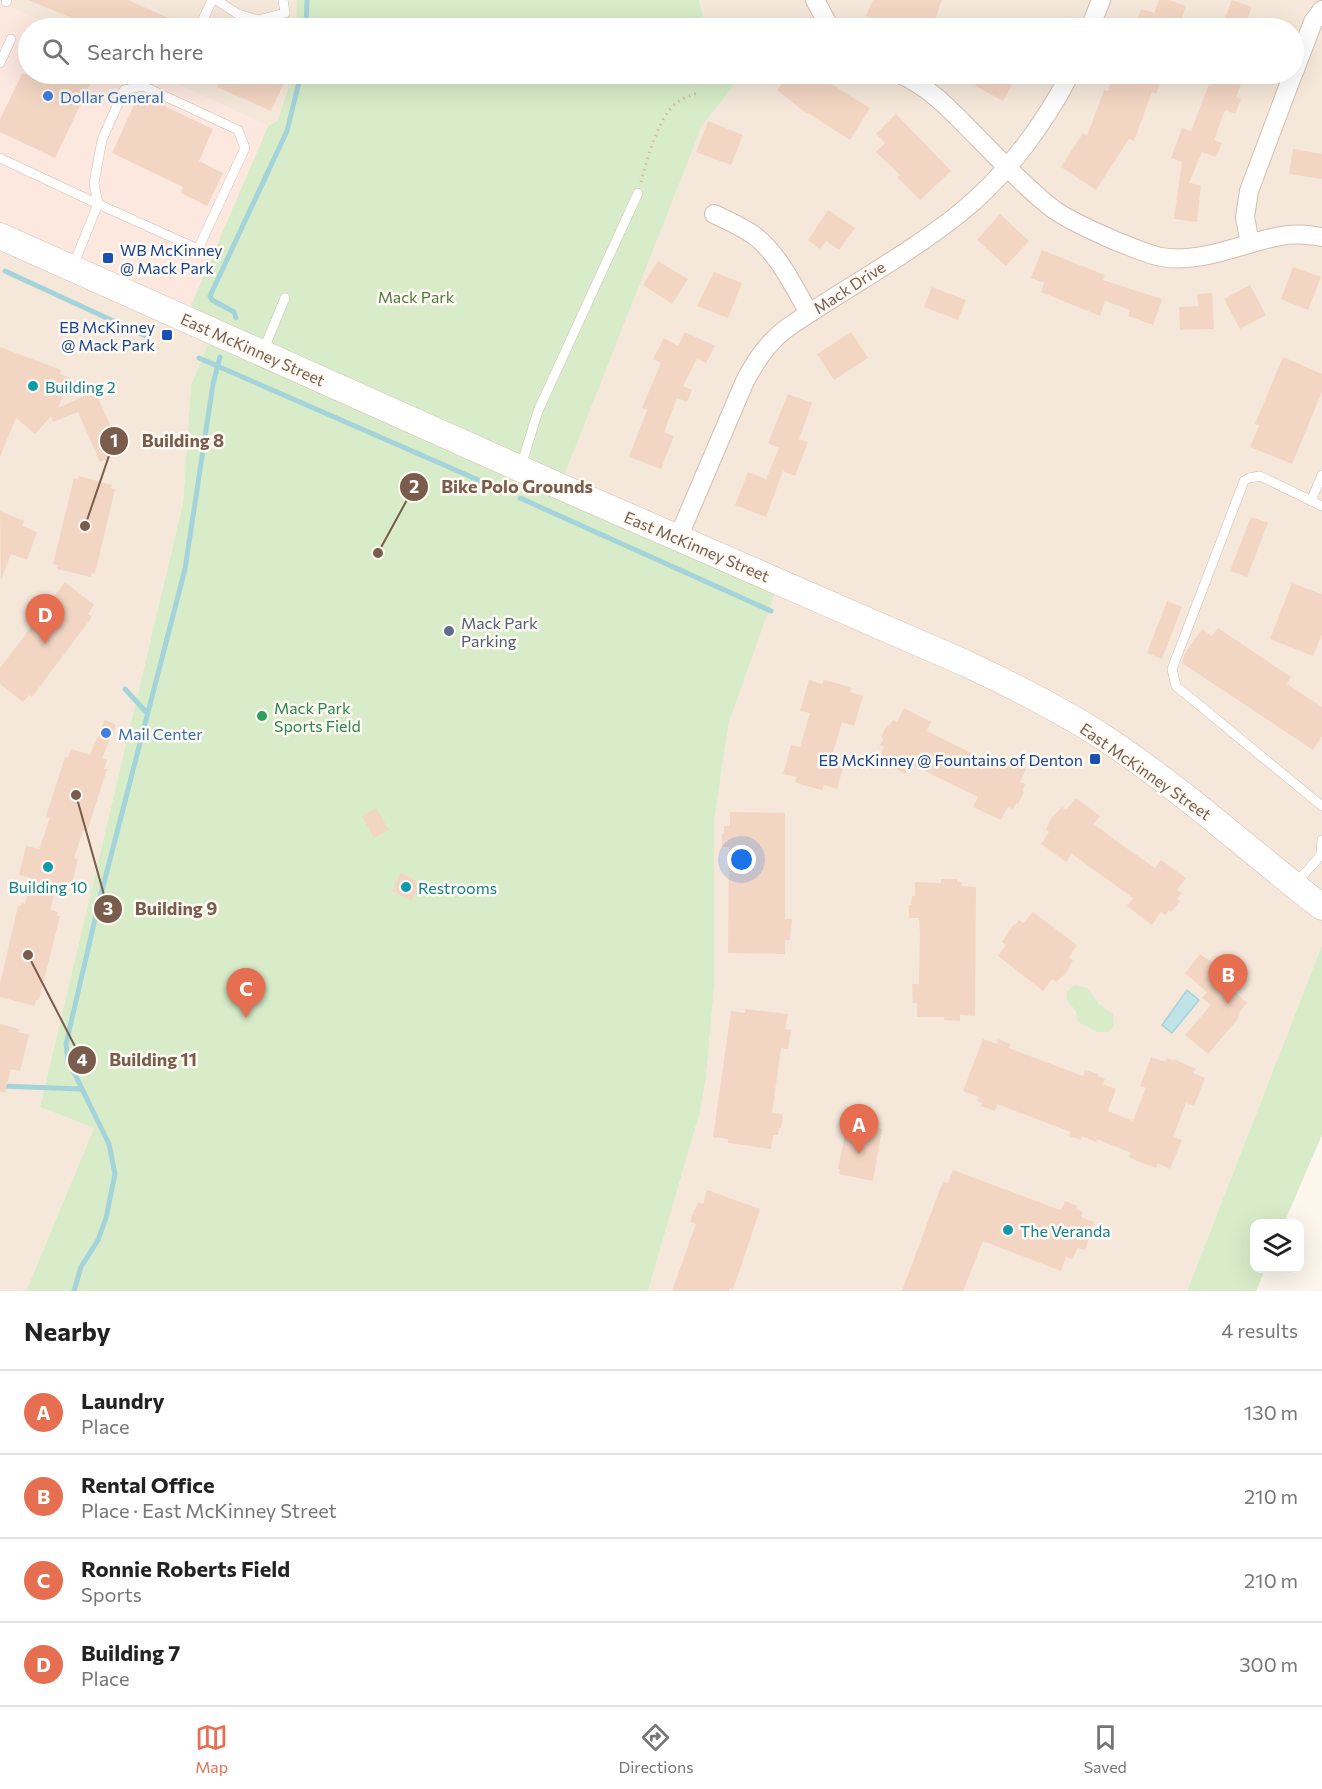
<!DOCTYPE html>
<html lang="en">
<head>
<meta charset="utf-8">
<style>
	:root { --surface:#fff; --page:#f6f6f6; --text:#222; --muted:#767676; --line:#e0e0e0; --accent:#e76f51 }
	body { margin:0; font-family:Commissioner,sans-serif; background:var(--page); color:var(--text) }
	.controls { position:absolute; right:18px; bottom:18px; display:grid; overflow:hidden; border-radius:12px; box-shadow:0 6px 24px #0002 }
	.controls button { width:54px; height:54px; display:grid; place-items:center; padding:0; border:0; border-bottom:2px solid var(--line); background:var(--surface); color:var(--text); font:30px sans-serif }
	.you { position:absolute; left:742px; top:860px; width:21px; height:21px; margin:-15px; border:4px solid #fff; border-radius:50%; background:#1a73e8; box-shadow:0 0 0 9px #1a73e833 }
	.badge { display:grid; place-items:center; width:39px; height:39px; border-radius:50%; background:var(--accent); color:#fff; font-size:20px; font-weight:700 }
	.pin { position:absolute; translate:-50% -50px; filter:drop-shadow(0 2px 3px #0008) }
	.pin::after { content:''; position:absolute; top:32px; width:21px; height:18px; background:inherit; clip-path:polygon(0 0,100% 0,50% 100%) }
	.list { margin:0; padding:0; list-style:none }
	h2 { display:flex; justify-content:space-between; align-items:center; height:78px; margin:0; padding:0 24px; font-size:26px }
	h2 small { font-size:20px; font-weight:400; color:var(--muted) }
	.list li { display:grid; grid-template-columns:39px 1fr auto; gap:18px; align-items:center; box-sizing:border-box; height:84px; padding:0 24px; border-top:2px solid var(--line) }
	.list b { display:block; font-size:22px; white-space:nowrap }
	.list p { margin:0; font-size:20px; white-space:nowrap; color:var(--muted) }
	.list em { font-size:20px; font-style:normal; color:var(--muted) }
	.icon { flex:none; width:33px; height:33px; fill:none; stroke:currentColor; stroke-width:2; stroke-linecap:round; stroke-linejoin:round }
	.map { position:relative; flex:none; width:1322px; height:1291px; overflow:hidden }
	.search { position:absolute; background:var(--surface); box-shadow:0 6px 24px #0002; left:18px; right:18px; top:18px; height:66px; display:flex; align-items:center; gap:15px; box-sizing:border-box; padding:0 21px; border-radius:33px; color:var(--muted); font-size:22px }
	.sheet { height:414px; background:var(--surface) }
	nav { display:flex; justify-content:space-around; align-items:center; box-sizing:border-box; height:84px; border-top:2px solid var(--line); background:var(--surface); font-size:16px; color:var(--muted) }
	nav a { display:grid; justify-items:center; gap:3px }
	nav .on { color:var(--accent) }
	.map>svg:first-child { display:block }
	.residential { fill:#f5e8da }
	.commercial { fill:#fde8e0 }
	.green { fill:#d8ecc9 }
	.water { fill:#bfe3e8; stroke:#a5d3da; stroke-width:1.5 }
	.lines { fill:none; stroke-linecap:round; stroke-linejoin:round }
	.stream { stroke:#a5d3da; stroke-width:5 }
	.building { fill:#f3d5c3 }
	.lane-casing { stroke:#d1beb0; stroke-width:10 }
	.street-casing { stroke:#d1beb0; stroke-width:20 }
	.secondary-casing { stroke:#d6c0b0; stroke-width:27 }
	.path { stroke:#d9b8a5; stroke-width:3; stroke-dasharray:1.5 4.5; stroke-linecap:butt }
	.lane { stroke:#fff; stroke-width:9 }
	.street { stroke:#fff; stroke-width:18 }
	.secondary { stroke:#fff; stroke-width:26 }
	.shop-dot { fill:#3f7fe0; stroke:#fffaf3; stroke-width:2 }
	.transit-dot { fill:#1a4fb4; stroke:#fffaf3; stroke-width:2 }
	.culture-dot { fill:#0f9aa8; stroke:#fffaf3; stroke-width:2 }
	.service-dot { fill:#5c6f8a; stroke:#fffaf3; stroke-width:2 }
	.leisure-dot { fill:#2e9e5b; stroke:#fffaf3; stroke-width:2 }
	.labels { text-anchor:middle; dominant-baseline:central; stroke-width:5; stroke-linejoin:round; paint-order:stroke }
	.shop-label { font-size:16px; fill:#366cbe; stroke:#fffaf3; text-anchor:start }
	.transit-label { font-size:16px; fill:#164399; stroke:#fffaf3; text-anchor:end }
	.street-label { font-size:16px; fill:#7a5c4d; stroke:#fffaf3 }
	.park-label { font-size:16px; fill:#537a41; stroke:#fffaf3 }
	.culture-label { font-size:16px; fill:#0d838f; stroke:#fffaf3; text-anchor:start }
	.service-label { font-size:16px; fill:#4e5e75; stroke:#fffaf3; text-anchor:start }
	.leisure-label { font-size:16px; fill:#27864d; stroke:#fffaf3; text-anchor:start }
	.leader { fill:none; stroke:#7a5c4d; stroke-width:2 }
	.callout-dot { fill:#7a5c4d; stroke:#fffaf3; stroke-width:2 }
	.mark-label { font-size:18px; text-anchor:middle; font-weight:bold; fill:#fff }
	.callout-label { font-size:18px; text-anchor:middle; font-weight:bold; fill:#7a5c4d; stroke:#fffaf3; stroke-width:5; stroke-linejoin:round; paint-order:stroke }
</style>
</head>
<body>
<div class="map">
<svg width="1322" height="1291" viewBox="0 0 1322 1291">
	<rect width="100%" height="100%" fill="#fdf6ec"/>
	<g class="residential">
		<path d="M0,0H297L298,17L297,28H56L0,3Z"/>
		<path d="M699,0H1322V945L1187,1291H648L700,1112L706,1078L714,988V822L729,722L738,693L559,486L702,126L734,85L728,74H1294V28H706Z"/>
		<path d="M154,74H293L277,121L268,126Z"/>
		<path d="M0,236L213,331L191,385L183,503L40,1107L94,1128L26,1291H0Z"/>
	</g>
	<path class="commercial" d="M0,3L56,28H28V74H154L268,126L191,305L213,331L0,236Z"/>
	<g class="green">
		<path d="M297,0H699L706,28H297Z"/>
		<path d="M293,74H728L734,85L702,126L560,486L779,581L729,722L714,822V988L706,1078L700,1112L648,1291H26L94,1128L40,1107L183,503L191,385L213,331L191,305L268,126L277,121Z"/>
		<path d="M1322,945V1135L1284,1223L1254,1224V1268L1265,1269L1256,1291H1187Z"/>
		<path d="M1074,985L1087,988L1099,1004L1113,1014L1114,1026L1108,1032H1098L1078,1022L1076,1011L1066,999L1067,992Z"/>
	</g>
	<path class="water" d="M1187,990L1199,1000L1172,1033L1162,1025Z"/>
	<g class="lines">
		<g class="stream">
			<path d="M306,28L307,0"/>
			<path d="M5,271L148,337"/>
			<path d="M236,318L234,312L212,300L210,296L287,131L301,74"/>
			<path d="M199,358L499,489"/>
			<path d="M520,498L771,611"/>
			<path d="M125,689L147,713"/>
			<path d="M0,1086L82,1089"/>
			<path d="M74,1291L81,1267L98,1240L106,1218L115,1174L109,1144L68,1060L66,1044L99,902L185,569L213,384L220,357"/>
		</g>
	</g>
	<g class="building">
		<path d="M28,0H128L191,28H97Z"/>
		<path d="M873,0H942L932,28H895L866,16Z"/>
		<path d="M1159,0H1169L1186,6L1178,28H1134L1141,9L1154,13Z"/>
		<path d="M1232,0L1252,7L1247,19L1270,28H1221Z"/>
		<path d="M22,74H95L55,158L0,132V119Z"/>
		<path d="M222,74H288L271,111L217,87Z"/>
		<path d="M790,74H819L831,84L870,108L850,140L808,113L807,114L777,90Z"/>
		<path d="M982,74H1018L1003,101L975,86Z"/>
		<path d="M1114,74H1164L1156,94L1152,92L1134,141L1129,139L1096,190L1061,167L1083,133L1087,136L1104,90L1108,91Z"/>
		<path d="M1213,74H1245L1236,97L1241,99L1235,114L1225,110L1214,140L1222,143L1216,157L1202,152L1189,183L1201,185L1197,222L1174,219L1182,162L1171,158L1182,128L1191,131Z"/>
		<path d="M139,94L213,129L199,161L223,173L207,206L181,193L183,187L112,153Z"/>
		<path d="M896,114L951,171L920,200L897,177L900,175L876,152L885,143L876,134Z"/>
		<path d="M708,121L743,135L731,165L696,152Z"/>
		<path d="M1293,149L1322,154V179L1289,174Z"/>
		<path d="M828,210L855,228L839,250L826,241L820,249L808,240Z"/>
		<path d="M1000,214L1029,241L1006,266L977,240Z"/>
		<path d="M1042,250L1105,275L1103,280L1162,299L1153,325L1128,316L1130,310L1105,301L1100,316L1041,292L1044,283L1031,278Z"/>
		<path d="M658,261L688,279L672,304L643,285Z"/>
		<path d="M1293,267L1321,277L1308,310L1281,299Z"/>
		<path d="M714,272L742,283L728,318L697,306Z"/>
		<path d="M1250,285L1266,315L1240,329L1224,299Z"/>
		<path d="M932,287L966,300L958,320L924,307Z"/>
		<path d="M1212,293L1214,329L1180,330L1179,307L1198,306L1197,294Z"/>
		<path d="M685,332L715,346L706,363L697,359L683,386L692,390L687,402L677,398L664,432L674,436L661,469L629,457L647,410L642,408L661,363L653,359L664,338L678,346Z"/>
		<path d="M851,332L868,358L834,380L817,354Z"/>
		<path d="M0,347L61,370L60,374L70,378L58,408L95,391L116,438L108,441L114,456L100,462L78,412L53,422L51,416L35,434L16,418L0,457Z"/>
		<path d="M1283,357L1322,374V392L1292,464L1250,447L1259,426L1255,424Z"/>
		<path d="M788,394L812,403L799,439L808,442L795,476L783,471L766,517L735,505L748,472L766,479L779,448L768,443Z"/>
		<path d="M79,476L112,485L111,488L115,489L95,574L92,573L91,577L57,569L58,565L53,564L74,478L78,479Z"/>
		<path d="M0,511L24,521L22,526L37,532L27,560L11,554L1,580Z"/>
		<path d="M1251,517L1268,523L1247,577L1230,571Z"/>
		<path d="M65,582L94,605L88,614L92,617L32,697L29,695L23,702L0,684V668Z"/>
		<path d="M1292,583L1322,594V634L1313,656L1270,639Z"/>
		<path d="M1167,601L1182,607L1162,659L1147,653Z"/>
		<path d="M1218,628L1291,677L1287,684L1322,707V736L1313,750L1182,663L1185,653L1202,629L1212,636Z"/>
		<path d="M809,680L822,684L824,680L843,685L851,688L850,692L863,696L854,726L842,722L832,756L845,760L837,789L824,785L822,790L803,785L795,782L797,777L783,774L791,745L800,747L810,713L800,711Z"/>
		<path d="M904,708L931,722L927,731L951,743L994,764L999,755L1026,769L1020,782L1025,784L1022,791L1024,792L1018,804L1016,803L1013,809L1008,807L1001,820L973,807L978,797L939,778L910,764L906,774L878,760L884,747L880,745L883,739L881,737L887,725L889,726L893,720L897,722Z"/>
		<path d="M105,720L116,725L102,758L107,760L104,769H107L87,832L83,831L74,858L78,859L71,887L57,884L50,910L58,912L57,916H60L39,1000H36L35,1006L0,997V984L18,906H21L22,903L25,904L31,878L19,875L26,846L39,849L41,844L50,818L46,816L65,757L68,758L71,749L90,755Z"/>
		<path d="M1076,798L1100,816L1094,824L1115,840L1155,868L1161,860L1186,878L1177,890L1182,893L1177,899L1180,901L1171,912L1169,910L1165,915L1161,912L1152,925L1127,906L1133,898L1072,854L1066,862L1041,844L1049,832L1046,829L1052,817L1062,807L1066,810Z"/>
		<path d="M376,808L389,830L374,838L362,816Z"/>
		<path d="M730,812L785,813V919H792L790,940H785V954L728,953L729,847H722V834H724V826H730Z"/>
		<path d="M401,873L421,883L411,901L392,891Z"/>
		<path d="M941,879H957V882H962V886L976,887L975,1016L960,1015V1021L944,1020V1017H917V1003H913L912,984H919L920,934L919,918H909V905H911L912,896H915V882L941,883Z"/>
		<path d="M1033,912L1077,945L1069,957L1073,960L1066,973L1056,982L1052,979L1043,991L998,956L1006,945L1002,942L1014,924L1015,925L1019,920L1024,923Z"/>
		<path d="M1200,954L1238,981L1232,989L1247,1003L1239,1013L1240,1014L1237,1020L1208,1054L1185,1035L1211,1005L1202,998L1207,992L1185,973Z"/>
		<path d="M745,1009L788,1014L785,1029L791,1030L788,1049L781,1048L772,1113L783,1114L781,1128H779L778,1135H773L771,1149L728,1143V1139L713,1137L731,1011L745,1013Z"/>
		<path d="M0,1024L19,1029L18,1032L29,1035L20,1071L11,1069L5,1092H0Z"/>
		<path d="M983,1039L997,1044L998,1039L1011,1044L1009,1048L1083,1076L1085,1070L1098,1074V1076L1105,1079L1103,1084L1116,1089L1108,1111L1133,1121L1146,1088L1140,1086L1151,1057L1165,1062L1167,1058L1173,1061L1174,1059L1196,1069L1193,1073L1205,1078L1194,1106L1186,1103L1173,1137L1182,1140L1170,1169L1158,1163L1156,1168L1137,1161L1129,1157L1131,1153L1097,1139L1096,1142L1082,1136L1081,1140L1069,1136L1071,1132L997,1104L995,1111L981,1106L982,1103L977,1101L979,1097L963,1091Z"/>
		<path d="M861,1123L882,1129L873,1181L839,1174L840,1169H838L847,1125H860Z"/>
		<path d="M953,1170L1052,1207L1061,1210L1065,1201L1077,1206L1076,1209L1083,1212L1081,1217L1094,1222L1085,1250L1078,1248L1072,1259L1066,1257L1061,1271L983,1241L963,1291H902L940,1189L944,1182L948,1183Z"/>
		<path d="M707,1190L760,1209L740,1269L733,1289L730,1288L729,1291H672L696,1224L690,1222L694,1210H695L698,1202L703,1204Z"/>
	</g>
	<g class="lines">
		<g class="lane-casing">
			<g id="lane">
				<path d="M216,0L238,14L258,20L285,13L283,0"/>
				<path d="M6,2L7,0"/>
				<path d="M199,28L212,0"/>
				<path d="M0,63L11,39"/>
				<path d="M176,79L178,74"/>
				<path d="M0,158L98,204L198,249L245,148L238,130L143,86L124,90L102,140L94,183L98,204L73,266"/>
				<path d="M263,351L285,298"/>
				<path d="M521,466L538,411L638,193"/>
				<path d="M1311,501L1322,475"/>
				<path d="M1322,506L1260,476L1249,478L1244,481L1172,669L1176,686L1322,806"/>
				<path d="M1321,855L1322,840"/>
				<path d="M1296,883L1322,854"/>
			</g>
		</g>
		<g class="street-casing">
			<g id="street">
				<path d="M815,0L830,28"/>
				<path d="M1090,28L1101,0"/>
				<path d="M1294,72L1313,22L1322,10"/>
				<path d="M900,74C932,88 955,115 980,140C1003,163 1027,189 1053,209C1073,223 1096,232 1118,242C1132,247 1146,254 1161,257C1203,264 1241,243 1281,236C1295,233 1308,235 1322,237"/>
				<path d="M714,214C728,221 743,227 755,236C779,255 794,287 809,313"/>
				<path d="M1250,244L1245,217L1249,191L1293,74"/>
				<path d="M678,538L745,381C756,360 768,342 787,328C844,289 906,256 960,213C1005,177 1044,125 1070,74"/>
			</g>
		</g>
		<g class="secondary-casing">
			<path id="secondary" d="M0,236L559,486L967,664C1016,687 1064,711 1109,741C1184,791 1251,852 1322,907"/>
		</g>
		<path class="path" d="M641,182C647,160 657,121 674,105C681,98 690,96 699,92"/>
		<use href="#lane" class="lane"/>
		<use href="#street" class="street"/>
		<use href="#secondary" class="secondary"/>
	</g>
	<g class="shop-dot">
		<circle cx="48" cy="96" r="6"/>
		<circle cx="106" cy="733" r="6"/>
	</g>
	<g class="transit-dot">
		<rect x="102" y="252" width="12" height="12" rx="3"/>
		<rect x="161" y="329" width="12" height="12" rx="3"/>
		<rect x="1089" y="753" width="12" height="12" rx="3"/>
	</g>
	<g class="culture-dot">
		<circle cx="33" cy="386" r="6"/>
		<circle cx="48" cy="867" r="6"/>
		<circle cx="406" cy="887" r="6"/>
		<circle cx="1008" cy="1230" r="6"/>
	</g>
	<circle class="service-dot" cx="449" cy="631" r="6"/>
	<circle class="leisure-dot" cx="262" cy="716" r="6"/>
	<g class="labels">
		<g class="shop-label">
			<text x="60" y="96">Dollar General</text>
			<text x="118" y="733">Mail Center</text>
		</g>
		<g class="transit-label">
			<text x="120" y="249" text-anchor="start">WB McKinney<tspan x="120" dy="18">@ Mack Park</tspan></text>
			<text x="155" y="326">EB McKinney<tspan x="155" dy="18">@ Mack Park</tspan></text>
			<text x="1083" y="759">EB McKinney @ Fountains of Denton</text>
		</g>
		<g class="street-label">
			<text transform="translate(849 287) rotate(-33)">Mack Drive</text>
			<text transform="translate(253 349) rotate(24)">East McKinney Street</text>
			<text transform="translate(697 546) rotate(23)">East McKinney Street</text>
			<text transform="translate(1146 771) rotate(35)">East McKinney Street</text>
		</g>
		<g class="park-label">
			<text x="416" y="296">Mack Park</text>
		</g>
		<g class="culture-label">
			<text x="45" y="386">Building 2</text>
			<text x="48" y="886" text-anchor="middle">Building 10</text>
			<text x="418" y="887">Restrooms</text>
			<text x="1020" y="1230">The Veranda</text>
		</g>
		<g class="service-label">
			<text x="461" y="622">Mack Park<tspan x="461" dy="18">Parking</tspan></text>
		</g>
		<g class="leisure-label">
			<text x="274" y="707">Mack Park<tspan x="274" dy="18">Sports Field</tspan></text>
		</g>
	</g>
	<path class="leader" d="M85 526L114 441M378 553L414 487M76 795L108 909M28 955L82 1060"/>
	<g class="callout-dot">
		<circle cx="85" cy="526" r="6"/>
		<circle cx="378" cy="553" r="6"/>
		<circle cx="76" cy="795" r="6"/>
		<circle cx="28" cy="955" r="6"/>
		<circle cx="114" cy="441" r="15"/>
		<circle cx="414" cy="487" r="15"/>
		<circle cx="108" cy="909" r="15"/>
		<circle cx="82" cy="1060" r="15"/>
	</g>
	<g class="mark-label">
		<text x="114" y="447">1</text>
		<text x="414" y="493">2</text>
		<text x="108" y="915">3</text>
		<text x="82" y="1066">4</text>
	</g>
	<g class="callout-label">
		<text x="183" y="447">Building 8</text>
		<text x="517" y="493">Bike Polo Grounds</text>
		<text x="176" y="915">Building 9</text>
		<text x="153" y="1066">Building 11</text>
	</g>
</svg>
<div class="controls">
<button><svg class="icon" aria-label="layers" viewBox="0 0 24 24"><path d="M12 4l9 5-9 5-9-5zM3 14l9 5 9-5"/></svg></button>
</div>
<div class="you"></div>
<div class="pin badge" style="left:859px;top:1154px">A</div>
<div class="pin badge" style="left:1228px;top:1004px">B</div>
<div class="pin badge" style="left:246px;top:1018px">C</div>
<div class="pin badge" style="left:45px;top:644px">D</div>
<div class="search"><svg class="icon" aria-label="search" viewBox="0 0 24 24"><circle cx="10" cy="10" r="6"/><path d="M15 15l6 6"/></svg>Search here</div>
</div>
<section class="sheet">
<h2>Nearby<small>4 results</small></h2>
<ul class="list">
<li><span class="badge">A</span><div><b>Laundry</b><p>Place</p></div><em>130 m</em></li>
<li><span class="badge">B</span><div><b>Rental Office</b><p>Place · East McKinney Street</p></div><em>210 m</em></li>
<li><span class="badge">C</span><div><b>Ronnie Roberts Field</b><p>Sports</p></div><em>210 m</em></li>
<li><span class="badge">D</span><div><b>Building 7</b><p>Place</p></div><em>300 m</em></li>
</ul>
</section>
<nav>
<a class="on"><svg class="icon" aria-label="map" viewBox="0 0 24 24"><path d="M3 6l6-2 6 2 6-2v14l-6 2-6-2-6 2zM9 4v14M15 6v14"/></svg>Map</a>
<a><svg class="icon" aria-label="directions" viewBox="0 0 24 24"><path d="M12 3l9 9-9 9-9-9zM9 14v-3h6M13 9l2 2-2 2"/></svg>Directions</a>
<a><svg class="icon" aria-label="saved" viewBox="0 0 24 24"><path d="M7 4h10v16l-5-4-5 4z"/></svg>Saved</a>
</nav>
</body>
</html>
